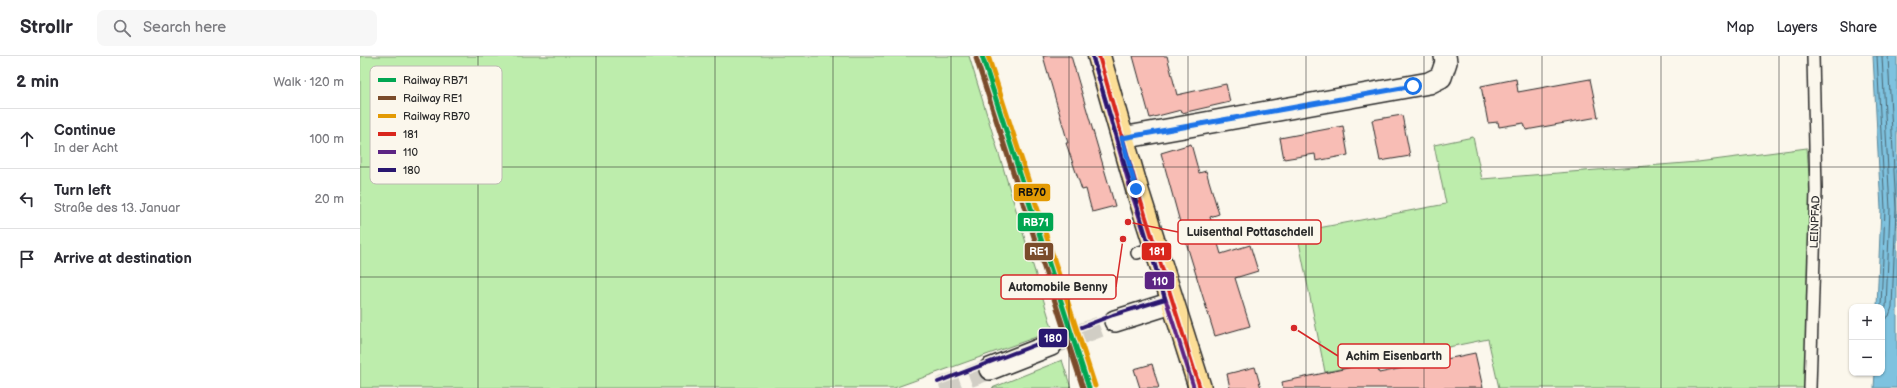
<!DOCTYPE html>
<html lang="en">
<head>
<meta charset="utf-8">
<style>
	:root { --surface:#fff; --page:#f7f7f7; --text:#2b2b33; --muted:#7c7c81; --line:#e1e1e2 }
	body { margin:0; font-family:"Balsamiq Sans",sans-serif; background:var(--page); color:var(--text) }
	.controls { position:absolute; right:12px; bottom:12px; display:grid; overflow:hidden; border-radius:8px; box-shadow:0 1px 3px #0004 }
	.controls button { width:36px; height:36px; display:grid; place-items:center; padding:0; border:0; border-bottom:1px solid var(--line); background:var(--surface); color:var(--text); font:20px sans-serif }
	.stop { position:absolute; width:12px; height:12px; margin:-9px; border:3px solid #1a73e8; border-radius:50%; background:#fff }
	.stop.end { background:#1a73e8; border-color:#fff; box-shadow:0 1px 4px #0008 }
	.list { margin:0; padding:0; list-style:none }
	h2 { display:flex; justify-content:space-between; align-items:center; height:52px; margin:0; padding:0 16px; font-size:17px }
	h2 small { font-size:13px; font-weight:400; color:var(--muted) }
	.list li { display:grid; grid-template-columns:26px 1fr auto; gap:12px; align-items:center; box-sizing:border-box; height:60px; padding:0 16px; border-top:1px solid var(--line) }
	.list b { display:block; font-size:15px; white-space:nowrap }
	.list p { margin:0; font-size:13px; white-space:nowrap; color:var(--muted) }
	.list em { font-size:13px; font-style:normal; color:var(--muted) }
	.icon { flex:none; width:22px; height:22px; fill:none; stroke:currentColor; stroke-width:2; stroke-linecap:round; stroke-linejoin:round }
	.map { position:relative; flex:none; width:1537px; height:332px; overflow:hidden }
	header { display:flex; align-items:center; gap:24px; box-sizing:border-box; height:56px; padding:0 20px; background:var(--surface); border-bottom:1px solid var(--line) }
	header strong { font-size:19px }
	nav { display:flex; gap:22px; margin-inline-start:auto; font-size:14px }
	.search { width:280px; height:36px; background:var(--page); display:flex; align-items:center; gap:10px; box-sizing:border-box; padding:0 14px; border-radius:8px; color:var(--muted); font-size:15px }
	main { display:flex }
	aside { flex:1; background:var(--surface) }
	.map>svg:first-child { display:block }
	.green { fill:#bdedac; stroke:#748c6c }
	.water { fill:#7ec2df; stroke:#5d8697 }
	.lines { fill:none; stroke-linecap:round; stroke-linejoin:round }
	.shore { stroke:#4c6773; stroke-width:1 }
	.building { fill:#f8bdb5; stroke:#2b2b2b }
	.street-tunnel { stroke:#d1cec5; stroke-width:21; stroke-dasharray:21 10; stroke-linecap:butt }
	.lane-casing { stroke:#2b2b2b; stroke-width:14 }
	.street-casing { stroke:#2b2b2b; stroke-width:24 }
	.primary-casing { stroke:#2b2b2b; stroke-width:25 }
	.lane { stroke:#fbf7ec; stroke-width:11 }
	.street { stroke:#fbf7ec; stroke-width:21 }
	.primary { stroke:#fcde96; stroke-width:22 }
	.bus-1-casing { stroke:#fbf7ec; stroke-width:7 }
	.bus-2-casing { stroke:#fbf7ec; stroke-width:7 }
	.bus-3-casing { stroke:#fbf7ec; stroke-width:7 }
	.bus-1 { stroke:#d9261c; stroke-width:4 }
	.bus-2 { stroke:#5c2483; stroke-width:4 }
	.bus-3 { stroke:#291770; stroke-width:4 }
	.rail-1-casing { stroke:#fbf7ec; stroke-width:8 }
	.rail-2-casing { stroke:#fbf7ec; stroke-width:8 }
	.rail-3-casing { stroke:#fbf7ec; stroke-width:8 }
	.rail-1 { stroke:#00a651; stroke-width:5 }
	.rail-2 { stroke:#7a4b2a; stroke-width:5 }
	.rail-3 { stroke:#e39a04; stroke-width:5 }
	.route { stroke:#1a73e8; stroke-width:5 }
	.grid { fill:none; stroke:#2b2b2b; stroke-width:1; stroke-opacity:0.55 }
	.labels { text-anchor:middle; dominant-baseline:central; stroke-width:3; stroke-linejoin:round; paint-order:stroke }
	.street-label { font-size:11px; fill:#2b2b2b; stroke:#fbf7ec }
	.key { fill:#fbf7ec; stroke:#bdbab2; stroke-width:1 }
	.key-label { font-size:11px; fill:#2b2b2b }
	.leader { fill:none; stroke:#d62828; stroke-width:1.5 }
	.callout-dot { fill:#d62828; stroke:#fbf7ec; stroke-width:1.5 }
	.callout { fill:#fbf7ec; stroke:#d62828; stroke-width:1.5 }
	.callout-label { font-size:12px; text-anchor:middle; font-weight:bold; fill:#2b2b2b }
	.line-badge { stroke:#fbf7ec; stroke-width:1.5 }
	.badge-label { font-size:11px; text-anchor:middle; font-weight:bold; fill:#fff }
	.pale-badge-label { font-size:11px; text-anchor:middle; font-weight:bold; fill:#111 }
</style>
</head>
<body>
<header>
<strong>Strollr</strong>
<div class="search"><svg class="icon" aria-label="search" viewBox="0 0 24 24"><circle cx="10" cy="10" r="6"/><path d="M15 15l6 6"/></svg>Search here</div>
<nav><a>Map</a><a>Layers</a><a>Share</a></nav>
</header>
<main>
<aside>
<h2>2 min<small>Walk · 120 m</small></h2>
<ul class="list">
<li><svg class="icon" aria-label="ahead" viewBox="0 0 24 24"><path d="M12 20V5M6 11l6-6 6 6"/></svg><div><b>Continue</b><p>In der Acht</p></div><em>100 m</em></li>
<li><svg class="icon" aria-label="left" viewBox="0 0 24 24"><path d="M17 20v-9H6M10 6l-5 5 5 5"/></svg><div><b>Turn left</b><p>Straße des 13. Januar</p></div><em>20 m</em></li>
<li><svg class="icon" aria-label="arrive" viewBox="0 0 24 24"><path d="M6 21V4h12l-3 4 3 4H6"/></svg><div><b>Arrive at destination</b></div></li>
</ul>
</aside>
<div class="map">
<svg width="1537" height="332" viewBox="0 0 1537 332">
	<rect width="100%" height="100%" fill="#fbf7ec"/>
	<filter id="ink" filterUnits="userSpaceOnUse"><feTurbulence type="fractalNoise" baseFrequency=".025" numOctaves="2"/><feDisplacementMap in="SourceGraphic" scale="8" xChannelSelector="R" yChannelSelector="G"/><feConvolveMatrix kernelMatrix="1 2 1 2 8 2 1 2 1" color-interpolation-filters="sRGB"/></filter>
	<g filter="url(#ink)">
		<g class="green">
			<path d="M0,0H609L693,275L534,332H0Z"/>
			<path d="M1113,81L1122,123L1338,106L1447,92L1450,134L1445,332H1139L1128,283L965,316L937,176L1086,148L1074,89Z"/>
			<path d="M702,304L711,332H632Z"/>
		</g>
		<path class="water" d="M1513,0H1537V332H1514L1515,317H1522V251H1517L1521,153Z"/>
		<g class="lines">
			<g class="shore">
				<path d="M1517,0L1525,153L1521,251"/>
				<path d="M1522,258L1526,251L1530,153L1522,0"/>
				<path d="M1522,265L1529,260L1532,251L1536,153L1528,0"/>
			</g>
		</g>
		<g class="building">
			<path d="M683,0H711L755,150L732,156L726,133L722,134L706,87H708Z"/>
			<path d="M773,0H807L817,39L866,28L870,46L822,57L821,54L790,62Z"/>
			<path d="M1156,23L1158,36L1230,23L1238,61L1166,74L1164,67L1139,71L1138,66L1128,67L1121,30Z"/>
			<path d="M1042,59L1050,100L1020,105L1012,64Z"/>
			<path d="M983,70L988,99L956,105L955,98L924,103L920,82Z"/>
			<path d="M831,88L839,117L846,115L859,158L850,161L861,198L890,189L898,215L875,222L890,270L855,280L821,170L801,97Z"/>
			<path d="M1115,297L1123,332H923L922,326L1016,306L1019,317Z"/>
			<path d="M792,308L799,332H780L774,313Z"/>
			<path d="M895,311L901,332H870L867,318Z"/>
		</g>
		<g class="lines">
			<g class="street-tunnel">
				<path d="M691,289L755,265"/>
				<path d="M580,332L630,313"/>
			</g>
			<g class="lane-casing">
				<g id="lane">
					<path d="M777,197L795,191"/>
					<path d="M1450,332L1456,135L1453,0"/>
				</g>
			</g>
			<g class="street-casing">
				<g id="street">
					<path d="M762,82L1069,27L1081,21L1086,6L1085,0"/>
					<path d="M755,265L812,247"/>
					<path d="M630,313L691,289"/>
				</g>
			</g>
			<g class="primary-casing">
				<path id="primary" d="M739,0L777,133L840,332"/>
			</g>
			<use href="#lane" class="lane"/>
			<use href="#street" class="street"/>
			<use href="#primary" class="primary"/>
			<g class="bus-1-casing">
				<path id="bus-1" d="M739,0L777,133L840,332"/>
			</g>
			<g class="bus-2-casing">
				<path id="bus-2" d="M733,2L771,135L834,332"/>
			</g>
			<g class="bus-3-casing">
				<path id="bus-3" d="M578,326L753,259L805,243L733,2"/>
			</g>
			<use href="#bus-1" class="bus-1"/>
			<use href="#bus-2" class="bus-2"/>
			<use href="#bus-3" class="bus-3"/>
			<g class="rail-1-casing">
				<path id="rail-1" d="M622,0L729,332"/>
			</g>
			<g class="rail-2-casing">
				<path id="rail-2" d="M616,2L723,332"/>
			</g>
			<g class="rail-3-casing">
				<path id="rail-3" d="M628,0L735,330"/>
			</g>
			<use href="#rail-1" class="rail-1"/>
			<use href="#rail-2" class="rail-2"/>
			<use href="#rail-3" class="rail-3"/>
		</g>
	</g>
	<g class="lines" filter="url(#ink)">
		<path class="route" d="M776,133L762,82L1053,30"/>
	</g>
	<path class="grid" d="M118,0V332M236,0V332M355,0V332M473,0V332M591,0V332M709,0V332M828,0V332M946,0V332M1064,0V332M1182,0V332M1301,0V332M1419,0V332M0,111H1537M0,221H1537"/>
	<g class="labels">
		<g class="street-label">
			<text transform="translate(1455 166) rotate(-88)">LEINPFAD</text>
		</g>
	</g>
	<rect x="10" y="10" width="132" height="118" rx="6" class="key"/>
	<rect x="18" y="22" width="18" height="4" fill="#00a651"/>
	<rect x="18" y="40" width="18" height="4" fill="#7a4b2a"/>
	<rect x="18" y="58" width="18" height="4" fill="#e39a04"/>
	<rect x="18" y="76" width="18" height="4" fill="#d9261c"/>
	<rect x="18" y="94" width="18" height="4" fill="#5c2483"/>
	<rect x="18" y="112" width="18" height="4" fill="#291770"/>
	<g class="key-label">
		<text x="43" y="28">Railway RB71</text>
		<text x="43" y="46">Railway RE1</text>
		<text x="43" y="64">Railway RB70</text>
		<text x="43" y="82">181</text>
		<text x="43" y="100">110</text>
		<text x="43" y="118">180</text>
	</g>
	<path class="leader" d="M768 166L818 176M763 183L756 231M934 272L978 300"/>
	<g class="callout-dot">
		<circle cx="768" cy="166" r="4"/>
		<circle cx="763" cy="183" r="4"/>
		<circle cx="934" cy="272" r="4"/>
	</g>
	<g class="callout">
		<rect x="818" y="164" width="143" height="24" rx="4"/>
		<rect x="641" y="219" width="115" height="24" rx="4"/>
		<rect x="978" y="288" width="112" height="24" rx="4"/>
	</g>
	<g class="callout-label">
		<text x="890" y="180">Luisenthal Pottaschdell</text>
		<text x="698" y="235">Automobile Benny</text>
		<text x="1034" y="304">Achim Eisenbarth</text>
	</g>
	<g class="line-badge">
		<rect x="653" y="127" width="38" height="19" rx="4" fill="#e39a04"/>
		<rect x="657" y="156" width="37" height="20" rx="4" fill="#00a651"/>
		<rect x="781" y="186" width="31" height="19" rx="4" fill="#d9261c"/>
		<rect x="664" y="186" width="30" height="19" rx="4" fill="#7a4b2a"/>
		<rect x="784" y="215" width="31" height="19" rx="4" fill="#5c2483"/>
		<rect x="678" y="272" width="30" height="20" rx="4" fill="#291770"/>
	</g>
	<g class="badge-label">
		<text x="676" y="170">RB71</text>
		<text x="797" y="199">181</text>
		<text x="679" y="199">RE1</text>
		<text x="800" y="229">110</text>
		<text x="693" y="286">180</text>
	</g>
	<g class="pale-badge-label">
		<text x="672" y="140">RB70</text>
	</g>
</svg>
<div class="controls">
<button>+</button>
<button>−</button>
</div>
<div class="stop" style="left:1053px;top:30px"></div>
<div class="stop end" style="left:776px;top:133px"></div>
</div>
</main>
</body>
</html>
